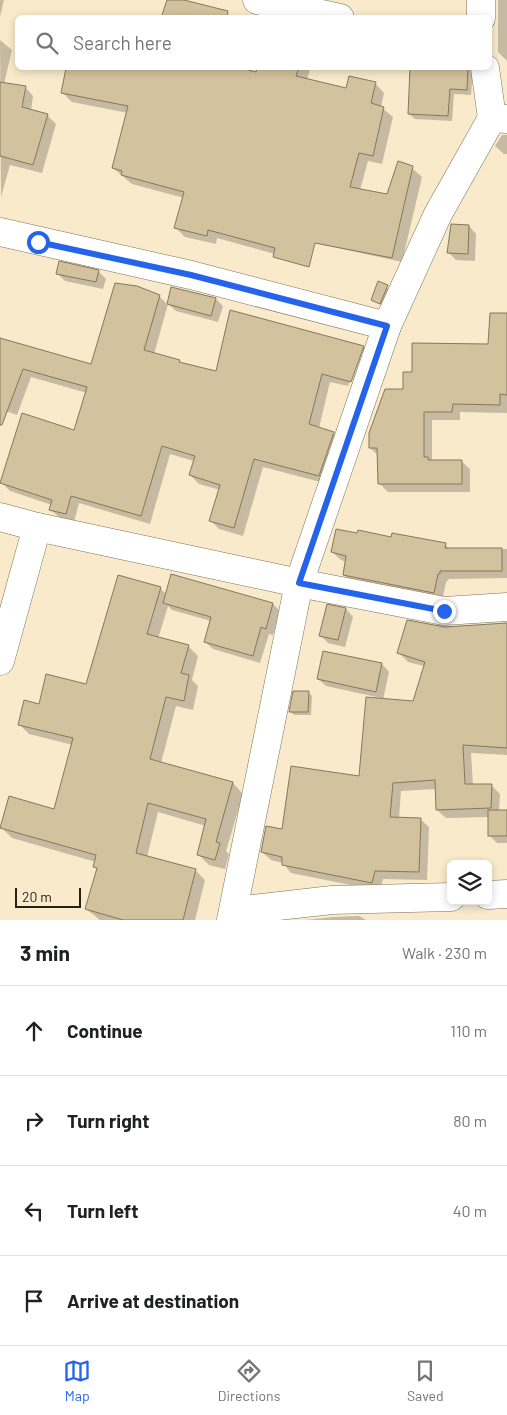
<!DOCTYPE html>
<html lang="en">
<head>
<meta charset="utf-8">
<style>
	:root { --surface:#fff; --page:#f6f6f6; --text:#202124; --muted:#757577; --line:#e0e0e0; --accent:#2563eb }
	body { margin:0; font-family:Barlow,sans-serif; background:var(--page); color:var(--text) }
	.controls { position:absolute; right:15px; bottom:15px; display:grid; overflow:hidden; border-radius:8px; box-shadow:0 2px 8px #0003 }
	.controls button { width:45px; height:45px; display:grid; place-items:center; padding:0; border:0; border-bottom:1px solid var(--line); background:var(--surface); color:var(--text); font:25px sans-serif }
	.scale { position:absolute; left:15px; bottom:12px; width:66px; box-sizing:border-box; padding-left:5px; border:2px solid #262116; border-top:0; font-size:14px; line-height:18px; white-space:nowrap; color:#262116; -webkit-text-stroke:4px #f8eacb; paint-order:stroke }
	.stop { position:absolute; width:15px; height:15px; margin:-11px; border:4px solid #2563eb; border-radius:50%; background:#fff }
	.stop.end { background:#2563eb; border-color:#fff; box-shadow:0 1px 5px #0008 }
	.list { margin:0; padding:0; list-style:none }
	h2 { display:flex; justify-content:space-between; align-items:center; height:65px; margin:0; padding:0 20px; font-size:21px }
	h2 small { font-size:16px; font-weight:400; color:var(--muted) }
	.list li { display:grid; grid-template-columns:32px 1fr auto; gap:15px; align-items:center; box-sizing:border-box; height:90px; padding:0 20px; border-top:1px solid var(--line) }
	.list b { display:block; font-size:19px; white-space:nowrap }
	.list em { font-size:16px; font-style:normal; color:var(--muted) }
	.icon { flex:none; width:28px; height:28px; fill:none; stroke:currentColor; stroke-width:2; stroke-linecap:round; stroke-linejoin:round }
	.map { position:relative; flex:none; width:507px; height:920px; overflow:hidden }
	.search { position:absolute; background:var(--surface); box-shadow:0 2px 8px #0003; left:15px; right:15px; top:15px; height:55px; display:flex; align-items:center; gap:12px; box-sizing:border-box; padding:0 18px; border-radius:8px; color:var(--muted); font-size:19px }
	.sheet { height:425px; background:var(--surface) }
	nav { display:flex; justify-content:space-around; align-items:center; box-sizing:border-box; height:70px; border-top:1px solid var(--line); background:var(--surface); font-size:14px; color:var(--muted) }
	nav a { display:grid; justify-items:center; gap:2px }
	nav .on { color:var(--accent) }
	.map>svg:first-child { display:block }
	.shadow { fill:#0003 }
	.building { fill:#d2c29d; stroke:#84785c }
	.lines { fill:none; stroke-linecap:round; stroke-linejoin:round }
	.minor-casing { stroke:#7f7358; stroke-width:29 }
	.minor { stroke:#fff; stroke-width:28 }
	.route { stroke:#2563eb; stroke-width:6 }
</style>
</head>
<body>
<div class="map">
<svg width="507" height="920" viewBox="0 0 507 920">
	<rect width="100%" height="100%" fill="#f8eacb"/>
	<g class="shadow">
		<path d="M0,0H4L0,17Z"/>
		<path d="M498,0H507V61L498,52Z"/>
		<path d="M0,40L12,50L4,84L25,87L33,96L31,111L47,115L56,124L42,173L10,165L1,197Z"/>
		<path d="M68,68H237L256,74L258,68H310L307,80L347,90L375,83L384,93L381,107L393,117L382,164L368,161L360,190L387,196L412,168L422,177L402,262L306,241L300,261L217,238L216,244L185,237L176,228L184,198L132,184L113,168L128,113L72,102L63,93Z"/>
		<path d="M422,68H473L471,95L454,94L452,121L415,119L409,114Z"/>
		<path d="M502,135H507V154H504L495,146Z"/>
		<path d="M469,226L476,234L475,261L456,260L448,252Z"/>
		<path d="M98,271L106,279L103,289L65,281L57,273Z"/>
		<path d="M378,283L391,290L384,306L372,300Z"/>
		<path d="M172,288L216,299L223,306L218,322L176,311L168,304L154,354L179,361L182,364L217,373L363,347L372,356L360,390L351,387L363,351H361L348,386L330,382L319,428L334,433L342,442L328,484L263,467L243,536L219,529L211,521L220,490L199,484L190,475L194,461L170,454L150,524L79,503L74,522L60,518L51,510L52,505L10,491L1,482L75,431L87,393L31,377L17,415L0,409V338L91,365L159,296L168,305Z"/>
		<path d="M507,315V413L460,412V420H432V461H461L470,469V492H388L379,483V456L370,448L413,373L489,345Z"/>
		<path d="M392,539L445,544L450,550L507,549V578L449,579L446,582L442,601L352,584L344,575L346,562L341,560L332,552Z"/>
		<path d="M160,588L166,594L273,604L280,611L273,635L269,634L260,663L213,649L205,642L211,621L172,610L168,606L158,639L188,646L198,656L192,680L198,686L193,710L176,706L161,763L233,783L243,794L226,851L229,854L225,869L209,865L199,855L206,826L158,812L147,857L195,870L205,880L195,920H100L86,909L97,869L95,866L96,862L12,838L2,828L55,811L73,745L29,734L19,724L40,705L87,685Z"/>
		<path d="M346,609L353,617L345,647L328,643L320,635Z"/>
		<path d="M507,624V687L408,662L399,653L445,628Z"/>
		<path d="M324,652L382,664L389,672L383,700L507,710V755L471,753L473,785H491L500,794L499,811H507V843H497L489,835V817L446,818L437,810L436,789L401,791L399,818L420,819L429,827L427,880L383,879L380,891L291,873L283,863L271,860L262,852L283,831L361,777L381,698L326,686L318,679Z"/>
		<path d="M308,692L312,696L311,715H294L290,711Z"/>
		<path d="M359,916L366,920H305L333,917Z"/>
	</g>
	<g class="building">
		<path d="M167,0H184L228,11L227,18H161Z"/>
		<path d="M66,68H241L256,72L257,68H299L296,76L346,88L349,76L376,82L371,103L384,107L373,156L359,153L350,187L387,194L398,161L413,166L392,258L315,243L309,267L273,257L275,248L208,230L207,236L174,228L184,192L121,175L122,171L112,168L128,106L61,93Z"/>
		<path d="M410,68H468L467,90L450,89L448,116L408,114Z"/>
		<path d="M0,82L26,86L22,107L48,114L33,165L0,156Z"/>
		<path d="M451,224L469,225L468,254L447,253Z"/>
		<path d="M59,261L99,270L96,282L56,274Z"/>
		<path d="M378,281L388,285L380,304L371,300Z"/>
		<path d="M115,283L137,286L160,295L144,350L180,360L179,362L216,371L230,310L364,346L351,382L322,374L309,424L334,432L319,476L254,459L234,528L209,521L220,485L189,475L195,456L162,446L141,516L71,496L66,514L49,510L52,500L0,483L22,413L74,430L87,387L23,369L2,425H0V338L91,364Z"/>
		<path d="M171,287L216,298L211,316L167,304Z"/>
		<path d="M490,313H507V395L500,394V405L453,404L452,412H424V457H428V460H462V484H378L377,448H369V433L385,389H403V372H412V343L488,344Z"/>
		<path d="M336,529L357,533L358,530L391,537L392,533L446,543L445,548H502V571H440V574H438L434,593L343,575L346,556L331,552Z"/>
		<path d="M171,574L273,603L266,629L261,627L253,656L204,642L211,617L163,603Z"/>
		<path d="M118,575L161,587L147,634L189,645L181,673L189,675L184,701L166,697L150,759L233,782L216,842L220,843L215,860L197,855L206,819L148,803L136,853L196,869L183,920H123L85,909L97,868L93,867L96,855L0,828L9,796L54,809L73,738L18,725L24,700L39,704L46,674L86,684Z"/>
		<path d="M327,604L346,608L338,640L319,636Z"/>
		<path d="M407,620L445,627L507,623V748L463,745L465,784H492L491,808L436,810L435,780L393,783L390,817L421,818L419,872L375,871L372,883L282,865V857L261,852L266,826L282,829L291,766L359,776L366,697L413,701L425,662L397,653Z"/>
		<path d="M323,651L382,663L376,692L317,679Z"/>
		<path d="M293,691H309L308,712H289Z"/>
		<rect x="488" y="810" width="19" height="26"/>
	</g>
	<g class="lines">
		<g class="minor-casing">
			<g id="minor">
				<path d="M257,0L340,18"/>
				<path d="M481,18V0"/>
				<path d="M485,68L492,118L507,119"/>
				<path d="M0,232L191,275L387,326"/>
				<path d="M0,517L37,527L299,583L444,611L507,607"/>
				<path d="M0,661L37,527"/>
				<path d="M488,895L507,894"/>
				<path d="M234,911L332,900L451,897"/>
				<path d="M231,920L299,583L387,326L438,214L492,118"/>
			</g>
		</g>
		<use href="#minor" class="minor"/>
	</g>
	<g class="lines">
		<path class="route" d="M38,242L191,275L387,326L299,583L444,611"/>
	</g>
</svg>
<div class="controls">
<button><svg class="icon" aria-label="layers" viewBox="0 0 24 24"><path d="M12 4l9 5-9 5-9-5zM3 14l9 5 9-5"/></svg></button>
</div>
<div class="scale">20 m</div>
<div class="stop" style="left:38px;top:242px"></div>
<div class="stop end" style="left:444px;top:611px"></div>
<div class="search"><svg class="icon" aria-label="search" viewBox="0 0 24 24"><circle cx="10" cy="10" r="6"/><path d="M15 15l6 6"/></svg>Search here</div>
</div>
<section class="sheet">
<h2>3 min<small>Walk · 230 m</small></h2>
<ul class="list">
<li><svg class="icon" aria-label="ahead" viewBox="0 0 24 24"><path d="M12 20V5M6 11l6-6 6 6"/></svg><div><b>Continue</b></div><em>110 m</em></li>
<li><svg class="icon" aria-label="right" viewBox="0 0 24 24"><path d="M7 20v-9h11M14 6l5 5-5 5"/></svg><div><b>Turn right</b></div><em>80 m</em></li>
<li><svg class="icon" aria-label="left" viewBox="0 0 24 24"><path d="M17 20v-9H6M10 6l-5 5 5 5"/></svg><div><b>Turn left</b></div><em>40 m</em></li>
<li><svg class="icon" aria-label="arrive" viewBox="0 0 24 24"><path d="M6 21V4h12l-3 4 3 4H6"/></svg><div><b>Arrive at destination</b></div></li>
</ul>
</section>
<nav>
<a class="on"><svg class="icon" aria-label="map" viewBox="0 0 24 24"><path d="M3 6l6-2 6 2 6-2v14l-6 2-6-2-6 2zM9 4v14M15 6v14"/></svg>Map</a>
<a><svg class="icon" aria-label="directions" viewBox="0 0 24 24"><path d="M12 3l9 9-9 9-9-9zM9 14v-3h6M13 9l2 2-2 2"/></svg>Directions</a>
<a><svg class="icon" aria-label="saved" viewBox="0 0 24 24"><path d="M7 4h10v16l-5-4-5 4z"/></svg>Saved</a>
</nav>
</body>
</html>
